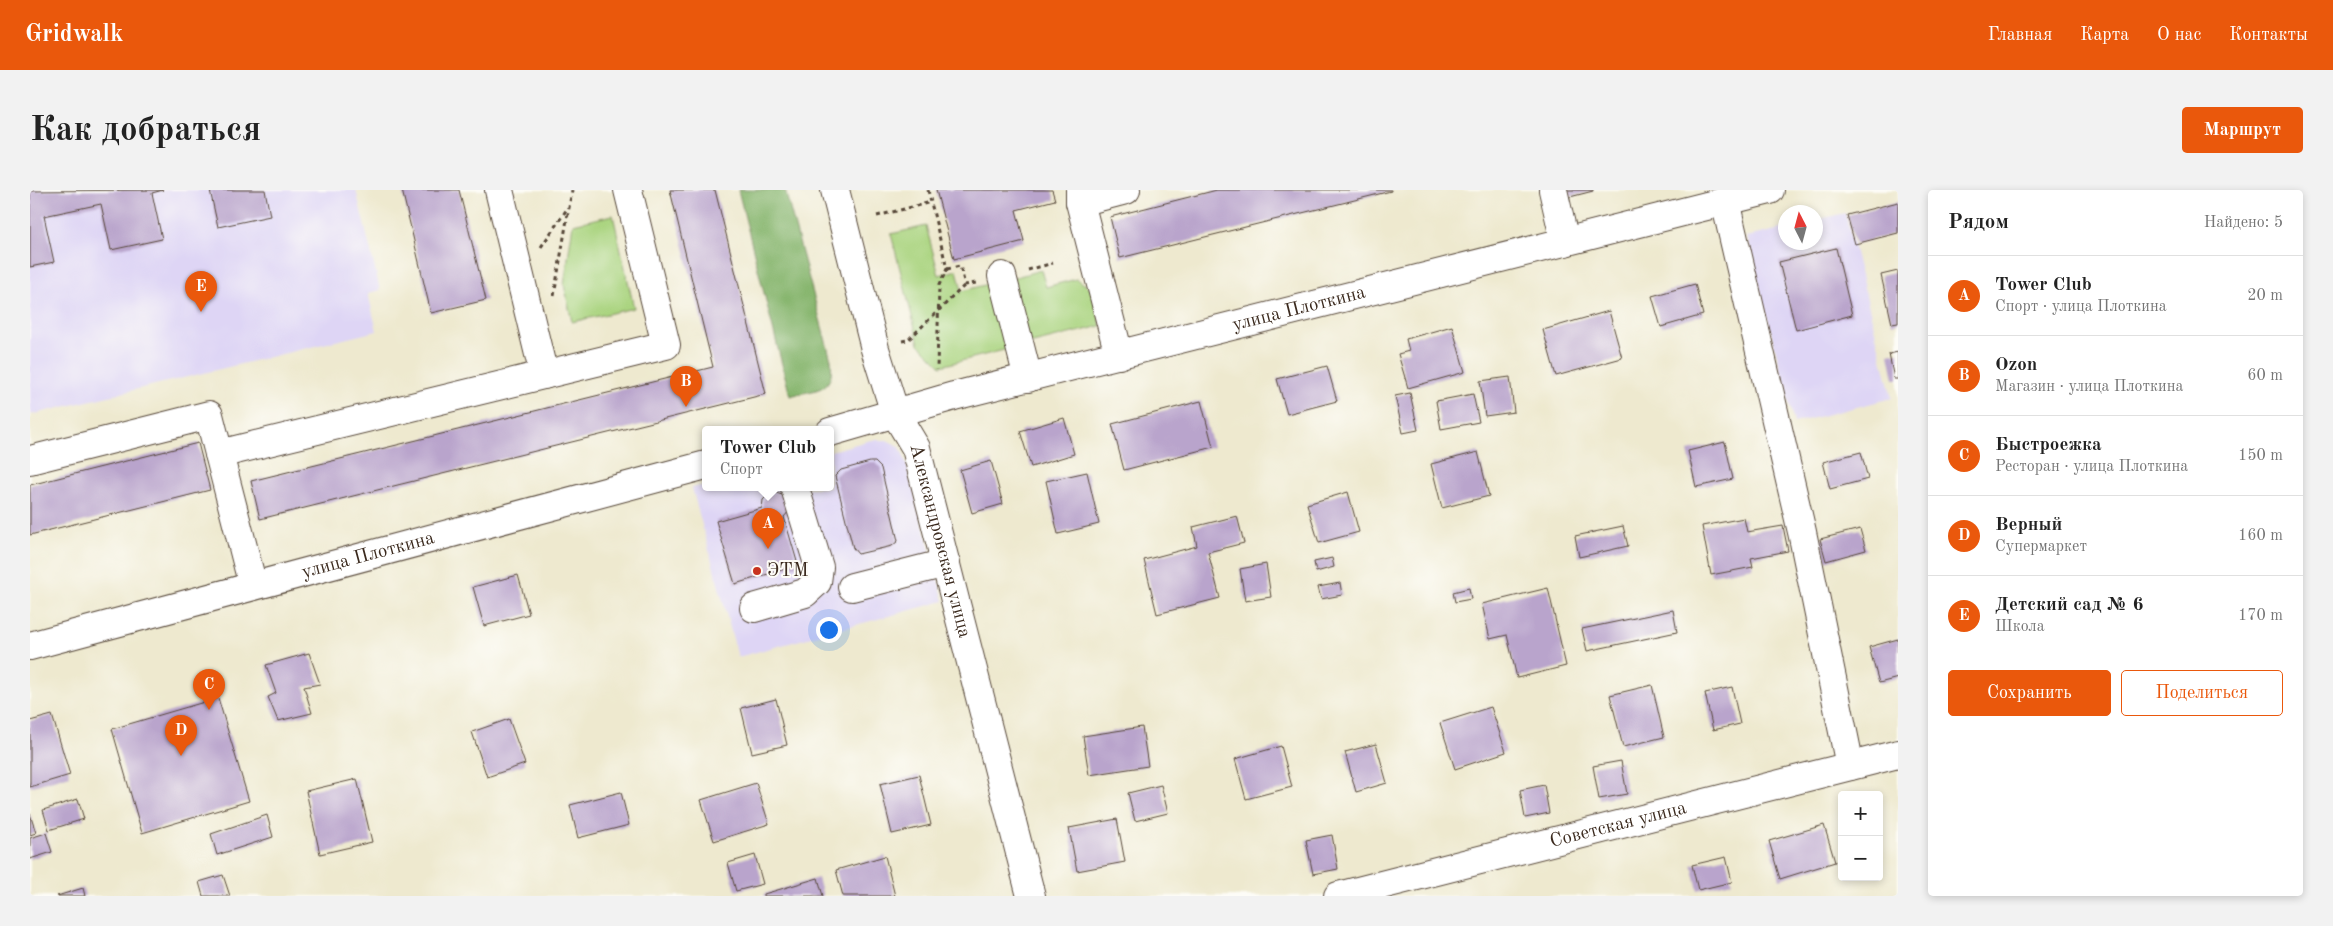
<!DOCTYPE html>
<html lang="ru">
<head>
<meta charset="utf-8">
<style>
	:root { --surface:#fff; --page:#f2f2f2; --text:#222; --muted:#767676; --line:#e0e0e0; --accent:#ea580c }
	body { margin:0; font-family:"Old Standard TT",serif; background:var(--page); color:var(--text) }
	.controls { position:absolute; right:15px; bottom:15px; display:grid; overflow:hidden; border-radius:5px; box-shadow:0 2px 8px #0003 }
	.controls button { width:45px; height:45px; display:grid; place-items:center; padding:0; border:0; border-bottom:1px solid var(--line); background:var(--surface); color:var(--text); font:25px sans-serif }
	.compass { position:absolute; left:1748px; top:15px; width:45px; height:45px; border-radius:50%; background:var(--surface); box-shadow:0 2px 8px #0003; rotate:354deg }
	.you { position:absolute; left:798px; top:439px; width:18px; height:18px; margin:-12px; border:4px solid #fff; border-radius:50%; background:#1a73e8; box-shadow:0 0 0 8px #1a73e833 }
	.badge { display:grid; place-items:center; width:32px; height:32px; border-radius:50%; background:var(--accent); color:#fff; font-size:16px; font-weight:700 }
	.pin { position:absolute; translate:-50% -41px; filter:drop-shadow(0 1px 2px #0008) }
	.pin::after { content:''; position:absolute; top:26px; width:18px; height:15px; background:inherit; clip-path:polygon(0 0,100% 0,50% 100%) }
	.popup { position:absolute; left:672px; top:236px; width:132px; height:65px; box-sizing:border-box; display:grid; place-content:center; border-radius:5px; background:var(--surface); filter:drop-shadow(0 1px 4px #0005); font-size:16px; white-space:nowrap; color:var(--muted) }
	.popup b { font-size:19px; color:var(--text) }
	.popup::after { content:''; position:absolute; left:50%; top:100%; margin-left:-10px; border:10px solid transparent; border-top-color:var(--surface) }
	.list { margin:0; padding:0; list-style:none }
	h2 { display:flex; justify-content:space-between; align-items:center; height:65px; margin:0; padding:0 20px; font-size:21px }
	h2 small { font-size:16px; font-weight:400; color:var(--muted) }
	.list li { display:grid; grid-template-columns:32px 1fr auto; gap:15px; align-items:center; box-sizing:border-box; height:80px; padding:0 20px; border-top:1px solid var(--line) }
	.list b { display:block; font-size:19px; white-space:nowrap }
	.list p { margin:0; font-size:16px; white-space:nowrap; color:var(--muted) }
	.list em { font-size:16px; font-style:normal; color:var(--muted) }
	.actions { display:flex; gap:10px; padding:15px 20px }
	.actions a { flex:1; padding:11px 0; border:1px solid var(--accent); border-radius:5px; text-align:center; font-size:18px; color:var(--accent) }
	.actions .main { background:var(--accent); color:#fff }
	.map { position:relative; flex:none; width:1868px; height:706px; overflow:hidden; border-radius:5px }
	header { display:flex; align-items:center; gap:30px; box-sizing:border-box; height:70px; padding:0 25px; background:var(--accent); color:#fff }
	header strong { font-size:24px }
	nav { display:flex; gap:28px; margin-inline-start:auto; font-size:18px }
	.intro { display:flex; align-items:center; justify-content:space-between; box-sizing:border-box; height:120px; padding:0 30px }
	h1 { margin:0; font-size:35px }
	.button { padding:12px 22px; border-radius:5px; background:var(--accent); color:#fff; font-size:18px; font-weight:700 }
	main { display:flex; gap:30px; padding:0 30px }
	aside { flex:1; background:var(--surface); border-radius:5px; box-shadow:0 2px 8px #0003 }
	.map>svg:first-child { display:block }
	.built { fill:#ded5f5 }
	.green { fill:#aad480; stroke:#727f4f }
	.forest { fill:#87b66e; stroke:#617046 }
	.building { fill:#b9a4cc }
	.lines { fill:none; stroke-linecap:round; stroke-linejoin:round }
	.minor-casing { stroke:#564739; stroke-width:30 }
	.path { stroke:#564739; stroke-width:3; stroke-dasharray:4 4; stroke-linecap:butt }
	.minor { stroke:#fff; stroke-width:28 }
	.poi-dot { fill:#c8321e; stroke:#fdfcf7; stroke-width:2 }
	.labels { text-anchor:middle; dominant-baseline:central; stroke-width:4; stroke-linejoin:round; paint-order:stroke }
	.street-label { font-size:19px; fill:#3b2a1e; stroke:#fdfcf7 }
	.poi-label { font-size:19px; fill:#3b2a1e; stroke:#fdfcf7; text-anchor:start }
</style>
</head>
<body>
<header>
<strong>Gridwalk</strong>
<nav><a>Главная</a><a>Карта</a><a>О нас</a><a>Контакты</a></nav>
</header>
<div class="intro"><h1>Как добраться</h1><a class="button">Маршрут</a></div>
<main>
<div class="map">
<svg width="1868" height="706" viewBox="0 0 1868 706">
	<rect width="100%" height="100%" fill="#fdfcf7"/>
	<filter id="ink" filterUnits="userSpaceOnUse"><feTurbulence type="fractalNoise" baseFrequency=".02" numOctaves="2"/><feDisplacementMap in="SourceGraphic" scale="10" xChannelSelector="R" yChannelSelector="G"/><feConvolveMatrix kernelMatrix="1 2 1 2 8 2 1 2 1" color-interpolation-filters="sRGB"/></filter>
	<filter id="wash" filterUnits="userSpaceOnUse"><feTurbulence type="fractalNoise" baseFrequency=".0096" numOctaves="4" result="noise"/><feDisplacementMap in="SourceGraphic" scale="20" xChannelSelector="R" yChannelSelector="G"/><feGaussianBlur stdDeviation="1.12" result="paint"/><feColorMatrix in="noise" values="0 0 0 0 0 0 0 0 0 0 0 0 0 0 0 0 0 1.4 0 .05"/><feComposite in="paint" operator="in"/></filter>
	<g filter="url(#wash)">
		<rect width="100%" height="100%" fill="#eee9cf"/>
		<g class="built">
			<path d="M0,0H326L350,100L338,103L347,141L0,225Z"/>
			<path d="M1815,23L1862,208L1764,233L1717,47L1755,38L1756,52H1786V30Z"/>
			<path d="M841,250H857L870,257L876,272L914,411L708,467L662,298L675,295L676,298H800L801,261Z"/>
		</g>
		<g class="green">
			<path d="M583,25L604,118L542,132L534,95L543,34Z"/>
			<path d="M896,36L909,85L927,80L932,101L966,92L982,158L911,176L889,154L861,44Z"/>
			<path d="M1011,80L1016,97L1046,89L1061,98L1071,136L999,154L982,88Z"/>
		</g>
		<path class="forest" d="M708,0H755L801,170C805,203 786,199 760,206Z"/>
		<g id="blocks">
			<g class="building">
				<path d="M133,0L122,3L132,49L81,60L71,14L14,26L24,72L0,77V1Z"/>
				<path d="M180,0H235L240,26L188,37Z"/>
				<path d="M372,0H429L456,110L401,123Z"/>
				<path d="M640,0H685L736,204L230,329L221,291L683,177Z"/>
				<path d="M906,0H1022L1025,10L986,20L994,51L924,69Z"/>
				<path d="M1187,0H1361V1L1090,68L1080,27Z"/>
				<path d="M1534,0H1563V1L1536,8Z"/>
				<path d="M1868,12V43L1825,54L1817,25Z"/>
				<path d="M1806,58L1822,125L1766,140L1749,72Z"/>
				<path d="M1868,81V133L1862,134L1851,85Z"/>
				<path d="M1665,94L1673,125L1631,137L1622,106Z"/>
				<path d="M1579,121L1592,168L1526,186L1513,140Z"/>
				<path d="M1422,136L1435,182L1378,198L1368,164L1379,161L1376,149Z"/>
				<path d="M1868,162V189H1864L1859,164Z"/>
				<path d="M1297,176L1307,211L1257,224L1247,189Z"/>
				<path d="M1480,187L1484,222L1455,226L1450,191Z"/>
				<path d="M1380,203L1388,240L1373,243L1365,206Z"/>
				<path d="M1443,204L1449,232L1411,239L1406,211Z"/>
				<path d="M1171,211L1183,257L1094,280L1082,234Z"/>
				<path d="M1034,228L1044,264L1001,277L990,241Z"/>
				<path d="M1695,252L1703,289L1666,297L1658,261Z"/>
				<path d="M168,253L180,300L0,345V295Z"/>
				<path d="M1448,262L1459,306L1412,318L1401,274Z"/>
				<path d="M1831,262L1838,289L1800,299L1793,272Z"/>
				<path d="M961,271L973,314L942,323L930,280Z"/>
				<path d="M840,272H845L851,278L868,351L862,356L828,364L823,358L805,286L811,280Z"/>
				<path d="M1057,282L1069,334L1028,344L1016,291Z"/>
				<path d="M744,302L757,307L759,321L754,327L768,375L705,394L686,331L732,318L733,310L738,305Z"/>
				<path d="M1318,302L1329,342L1289,353L1277,314Z"/>
				<path d="M1207,326L1214,353L1178,362L1190,408L1127,424L1114,370L1167,356L1163,337Z"/>
				<path d="M1714,328L1717,342L1753,336L1758,361L1721,368L1723,377L1681,385L1672,336Z"/>
				<path d="M1593,336L1598,356L1549,367L1545,346Z"/>
				<path d="M1830,339L1836,360L1796,371L1790,349Z"/>
				<path d="M1302,368L1304,377L1286,382L1284,372Z"/>
				<path d="M1236,374L1241,407L1215,411L1210,379Z"/>
				<path d="M488,385L499,424L454,436L443,397Z"/>
				<path d="M1310,393L1312,405L1291,409L1288,397Z"/>
				<path d="M1439,398L1441,409L1425,412L1423,402Z"/>
				<path d="M1518,398L1536,476L1487,488L1477,445L1460,449L1452,414Z"/>
				<path d="M1643,420L1647,442L1557,461L1552,439Z"/>
				<path d="M1868,449V488L1849,493L1839,457Z"/>
				<path d="M279,463L290,494L274,497L282,523L248,531L238,507L246,503L236,475Z"/>
				<path d="M1622,495L1634,547L1593,557L1580,505Z"/>
				<path d="M1702,497L1710,534L1683,540L1675,503Z"/>
				<path d="M188,508L219,611L112,643L82,539Z"/>
				<path d="M746,509L757,555L722,563L711,518Z"/>
				<path d="M1461,517L1476,562L1425,579L1410,533Z"/>
				<path d="M22,525L40,585L0,597V531Z"/>
				<path d="M479,529L495,574L457,587L442,542Z"/>
				<path d="M1112,537L1118,576L1059,585L1053,546Z"/>
				<path d="M1346,554L1357,593L1326,602L1315,562Z"/>
				<path d="M1251,556L1262,597L1216,609L1205,569Z"/>
				<path d="M1591,571L1597,604L1569,609L1563,576Z"/>
				<path d="M889,585L901,635L862,644L850,594Z"/>
				<path d="M327,589L342,652L290,664L276,601Z"/>
				<path d="M726,593L739,634L684,651L671,610Z"/>
				<path d="M1131,595L1138,623L1105,631L1098,603Z"/>
				<path d="M1514,595L1519,623L1495,628L1490,600Z"/>
				<path d="M591,602L599,635L548,648L540,615Z"/>
				<path d="M48,609L54,629L19,640L13,620Z"/>
				<path d="M0,624L6,643L0,645Z"/>
				<path d="M237,625L243,647L187,665L181,644Z"/>
				<path d="M1087,629L1095,672L1047,681L1039,638Z"/>
				<path d="M1794,635L1805,672L1750,689L1739,651Z"/>
				<path d="M16,643L22,662L0,669V648Z"/>
				<path d="M1302,645L1308,679L1283,684L1276,650Z"/>
				<path d="M725,665L733,694L706,701L698,673Z"/>
				<path d="M855,666L865,706H813L806,680Z"/>
				<path d="M1696,667L1702,692L1668,700L1662,675Z"/>
				<path d="M193,685L200,706H173L169,692Z"/>
				<path d="M788,688L793,706H734V704Z"/>
				<path d="M53,698L55,706H27Z"/>
			</g>
		</g>
	</g>
	<g filter="url(#ink)">
		<use href="#blocks" fill-opacity="0" stroke="#564739" stroke-width="1"/>
		<g class="lines">
			<g class="minor-casing">
				<g id="minor">
					<path d="M469,0L514,185"/>
					<path id="s1" d="M805,0L845,159L865,223L886,258L1001,706"/>
					<path d="M1050,0V12L1089,165"/>
					<path d="M1523,0L1535,52"/>
					<path d="M1695,11L1772,342L1820,576"/>
					<path d="M1050,12L1096,0"/>
					<path d="M972,86L998,188"/>
					<path id="s2" d="M800,242L924,206L1740,0"/>
					<path d="M189,264L636,155L598,0"/>
					<path d="M0,270L179,225L223,396"/>
					<path d="M822,397L916,373"/>
					<path d="M724,418L775,403L787,392L789,377L765,298"/>
					<path id="s3" d="M0,456L676,275"/>
					<path id="s4" d="M1308,706L1868,564"/>
				</g>
			</g>
			<g class="path">
				<path d="M898,0L917,79L909,95L907,180"/>
				<path d="M847,26L901,12"/>
				<path d="M511,57L537,19"/>
				<path d="M917,79L930,76L935,95L946,93"/>
				<path d="M998,80L1023,73"/>
				<path d="M524,106L542,0"/>
				<path d="M872,151L878,150L935,95"/>
			</g>
			<use href="#minor" class="minor"/>
		</g>
	</g>
	<circle class="poi-dot" cx="727" cy="381" r="5"/>
	<g class="labels">
		<g class="street-label">
			<text stroke="none"><textPath href="#s2" startOffset="485">улица Плоткина</textPath></text>
			<text stroke="none"><textPath href="#s1" startOffset="368">Александровская улица</textPath></text>
			<text stroke="none"><textPath href="#s3" startOffset="350">улица Плоткина</textPath></text>
			<text stroke="none"><textPath href="#s4" startOffset="289">Советская улица</textPath></text>
		</g>
		<g class="poi-label">
			<text x="737" y="381">ЭТМ</text>
		</g>
	</g>
</svg>
<div class="controls">
<button>+</button>
<button>−</button>
</div>
<svg class="compass" viewBox="-18 -18 36 36"><path d="M0-13l5 13h-10z" fill="#e53935"/><path d="M0 13l5-13h-10z" fill="#767676"/></svg>
<div class="you"></div>
<div class="pin badge" style="left:738px;top:359px">A</div>
<div class="popup"><b>Tower Club</b>Спорт</div>
<div class="pin badge" style="left:656px;top:217px">B</div>
<div class="pin badge" style="left:179px;top:520px">C</div>
<div class="pin badge" style="left:151px;top:566px">D</div>
<div class="pin badge" style="left:171px;top:122px">E</div>
</div>
<aside>
<h2>Рядом<small>Найдено: 5</small></h2>
<ul class="list">
<li><span class="badge">A</span><div><b>Tower Club</b><p>Спорт · улица Плоткина</p></div><em>20 m</em></li>
<li><span class="badge">B</span><div><b>Ozon</b><p>Магазин · улица Плоткина</p></div><em>60 m</em></li>
<li><span class="badge">C</span><div><b>Быстроежка</b><p>Ресторан · улица Плоткина</p></div><em>150 m</em></li>
<li><span class="badge">D</span><div><b>Верный</b><p>Супермаркет</p></div><em>160 m</em></li>
<li><span class="badge">E</span><div><b>Детский сад № 6</b><p>Школа</p></div><em>170 m</em></li>
</ul>
<div class="actions"><a class="main">Сохранить</a><a>Поделиться</a></div>
</aside>
</main>
</body>
</html>
